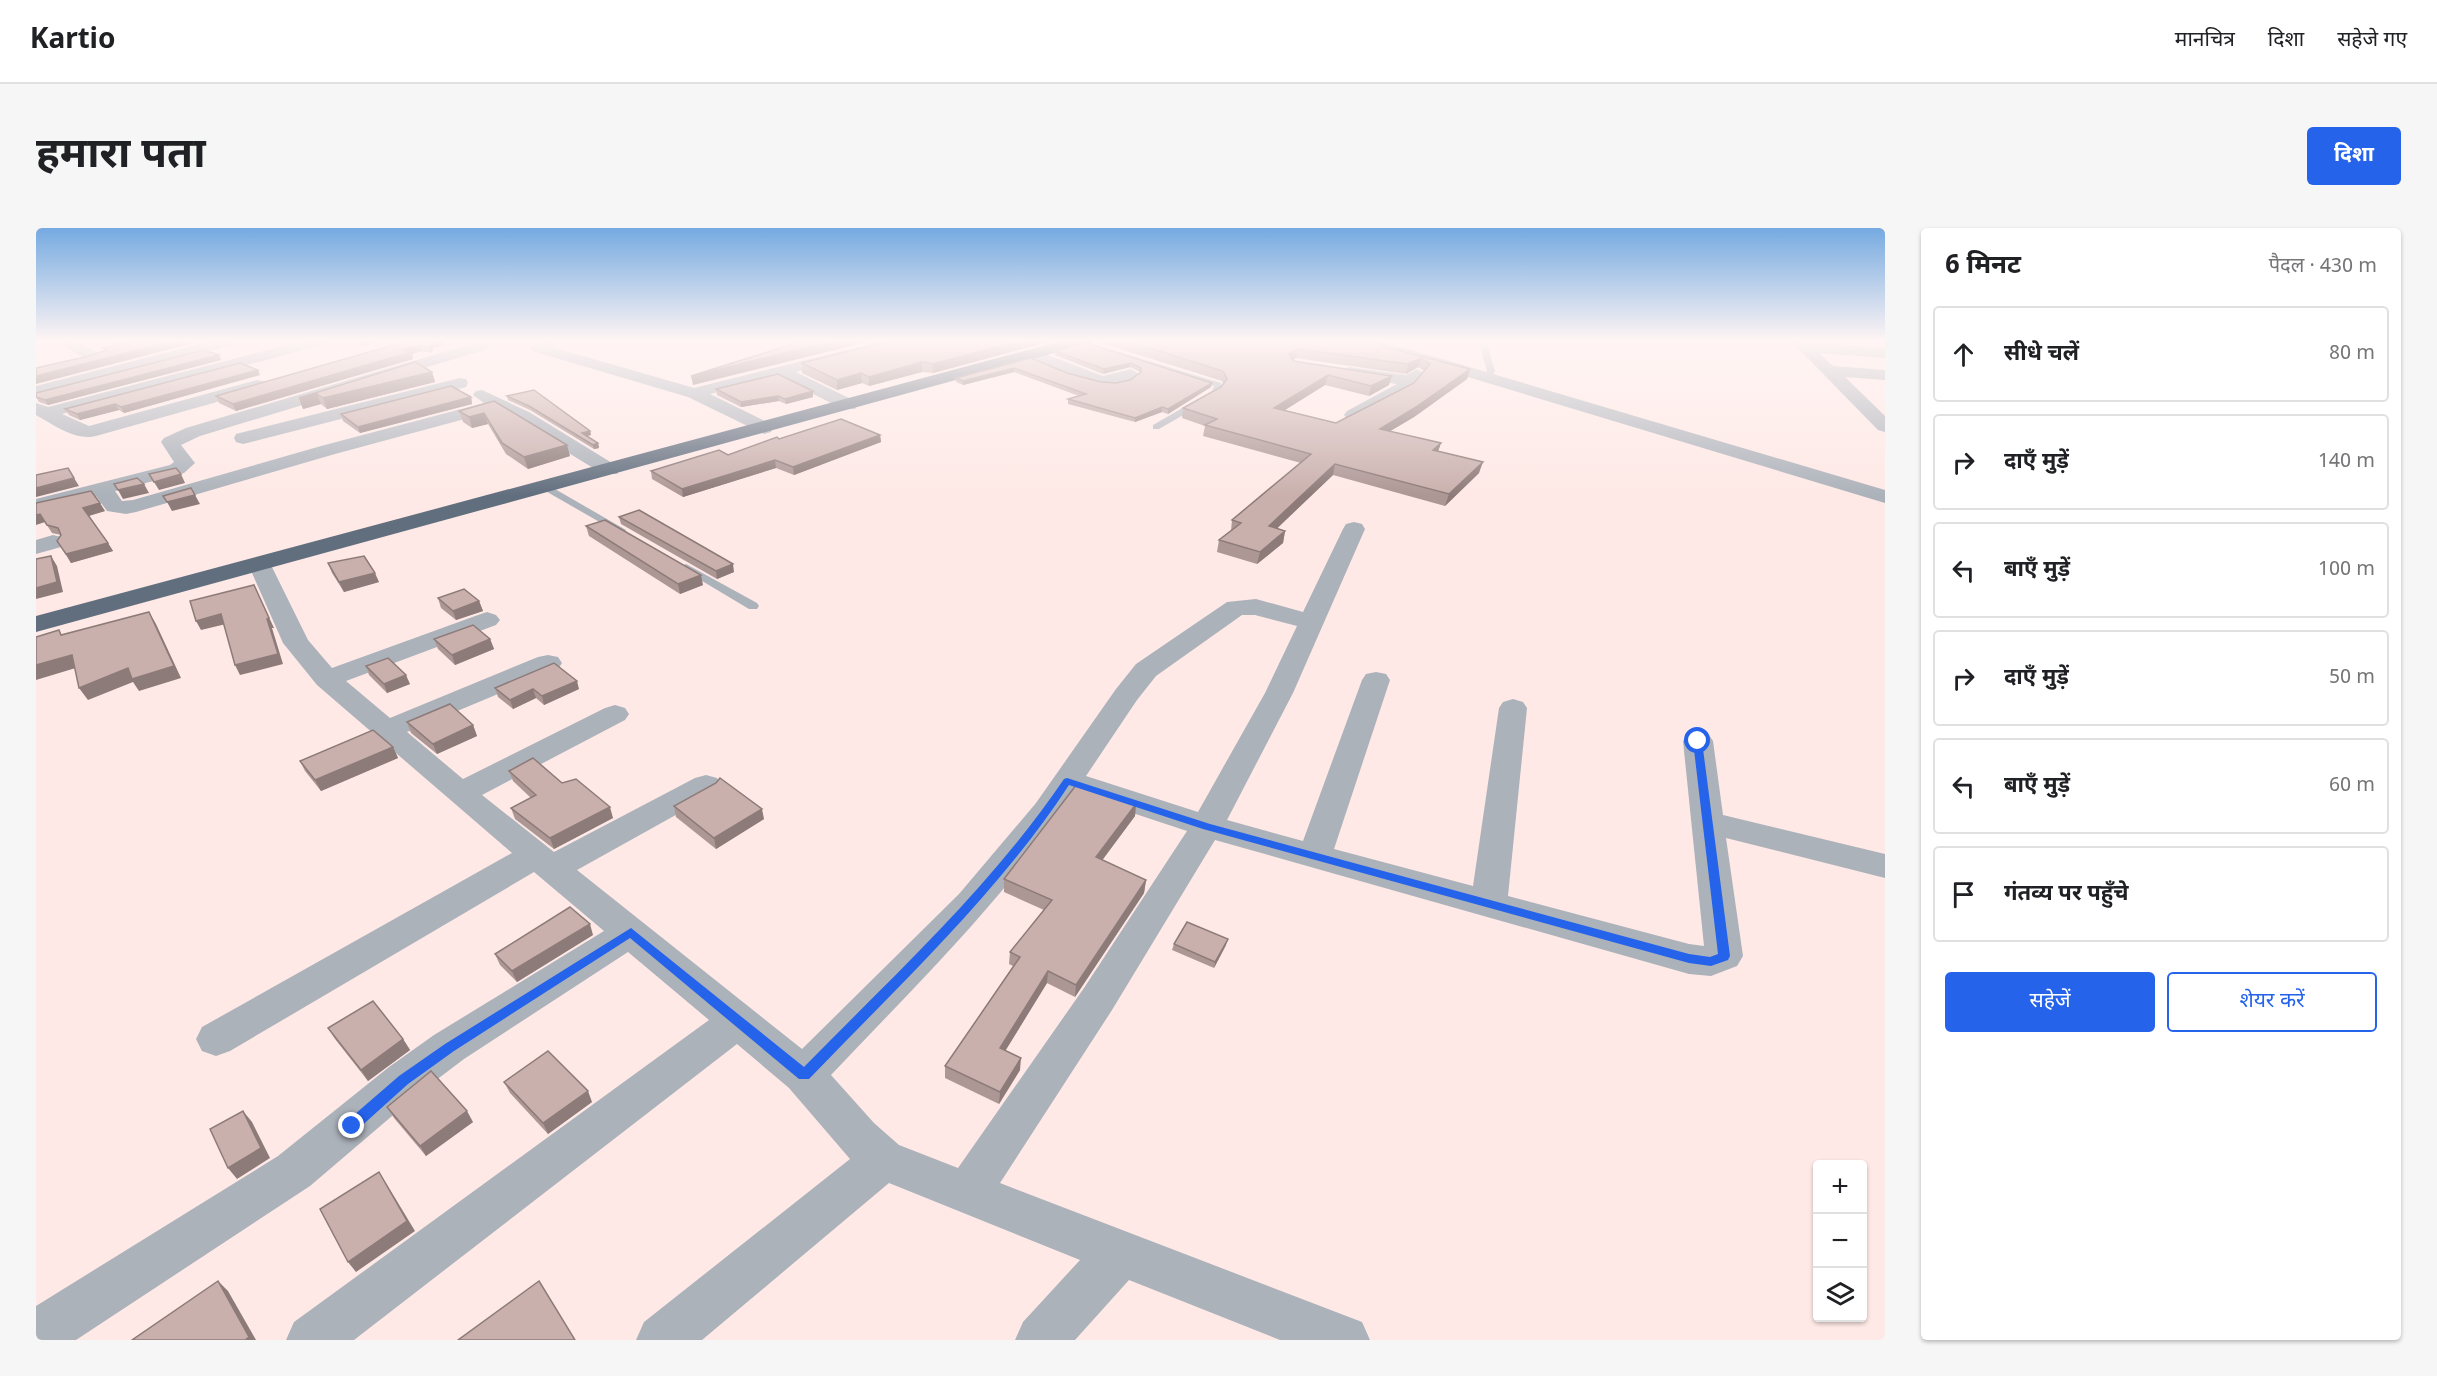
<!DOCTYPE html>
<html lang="hi">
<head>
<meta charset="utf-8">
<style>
	:root { --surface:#fff; --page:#f6f6f6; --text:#202124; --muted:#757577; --line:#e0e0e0; --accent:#2563eb }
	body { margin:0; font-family:Georgia,"Noto Sans Devanagari",serif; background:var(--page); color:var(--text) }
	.controls { position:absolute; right:18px; bottom:18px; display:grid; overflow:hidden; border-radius:6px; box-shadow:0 2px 4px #0004 }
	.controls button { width:54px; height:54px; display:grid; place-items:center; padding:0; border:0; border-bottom:2px solid var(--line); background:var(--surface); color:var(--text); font:30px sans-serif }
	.stop { position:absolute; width:18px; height:18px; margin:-14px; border:4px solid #2563eb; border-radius:50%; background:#fff }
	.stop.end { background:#2563eb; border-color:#fff; box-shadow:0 2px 6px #0008 }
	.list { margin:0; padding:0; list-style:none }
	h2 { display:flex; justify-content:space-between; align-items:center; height:78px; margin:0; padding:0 24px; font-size:26px }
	h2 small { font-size:20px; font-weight:400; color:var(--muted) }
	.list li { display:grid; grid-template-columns:39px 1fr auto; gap:18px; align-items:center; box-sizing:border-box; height:96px; margin:0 12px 12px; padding:0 12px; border:2px solid var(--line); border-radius:6px }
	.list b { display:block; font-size:22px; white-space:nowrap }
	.list em { font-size:20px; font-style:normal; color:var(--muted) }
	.actions { display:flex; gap:12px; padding:18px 24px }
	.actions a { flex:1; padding:14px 0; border:2px solid var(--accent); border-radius:6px; text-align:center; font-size:21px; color:var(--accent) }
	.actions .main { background:var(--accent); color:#fff }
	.icon { flex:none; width:33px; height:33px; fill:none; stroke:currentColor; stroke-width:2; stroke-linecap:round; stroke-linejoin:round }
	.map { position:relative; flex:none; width:1849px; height:1112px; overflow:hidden; border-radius:6px }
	header { display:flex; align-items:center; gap:36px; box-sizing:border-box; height:84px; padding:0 30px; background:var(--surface); border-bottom:2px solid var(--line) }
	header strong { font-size:28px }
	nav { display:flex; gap:33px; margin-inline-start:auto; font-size:21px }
	.intro { display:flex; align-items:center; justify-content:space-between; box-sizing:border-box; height:144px; padding:0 36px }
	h1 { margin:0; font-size:42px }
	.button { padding:15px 27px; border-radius:6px; background:var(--accent); color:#fff; font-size:21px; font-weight:700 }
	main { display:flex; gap:36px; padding:0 36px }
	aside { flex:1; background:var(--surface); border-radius:6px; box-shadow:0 2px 4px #0004 }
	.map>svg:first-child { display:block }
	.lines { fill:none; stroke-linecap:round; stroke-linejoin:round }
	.lane { fill:#acb2ba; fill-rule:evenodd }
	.street { fill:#acb2ba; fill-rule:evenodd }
	.highway { fill:#616e7e; fill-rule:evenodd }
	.wall { fill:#ad9795; fill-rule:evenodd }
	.shaded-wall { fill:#8d7b79 }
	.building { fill:#c9b0ad; stroke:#8d7b79; stroke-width:1.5; fill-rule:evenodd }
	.route { fill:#2563eb }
</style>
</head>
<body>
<header>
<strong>Kartio</strong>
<nav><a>मानचित्र</a><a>दिशा</a><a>सहेजे गए</a></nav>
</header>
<div class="intro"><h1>हमारा पता</h1><a class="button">दिशा</a></div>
<main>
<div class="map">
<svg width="1849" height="1112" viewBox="0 0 1849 1112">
	<rect width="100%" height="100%" fill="#fee9e6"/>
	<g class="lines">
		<g class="lane">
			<path d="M1442,112H1450L1459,143L1454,152L1447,150L1451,143Z"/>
			<path d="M1077,122L1185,155L1187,161L1182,167L1123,201H1117V197L1176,163L1178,158L1077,126Z"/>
			<path d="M506,257H512L590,302L589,304H581L506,261Z"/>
			<path d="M650,336L721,375L723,378L721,381H713L646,341L644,339Z"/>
		</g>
		<g class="street">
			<path d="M16,112H36L61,124L63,127L55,132L49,130Z"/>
			<path d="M179,112H206L204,115L0,168V158Z"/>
			<path d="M270,112H296L294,115L26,186L53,198L221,152L227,153L230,157L227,161L60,208C39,213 18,197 0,187V175L12,179Z"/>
			<path d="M505,112H525L516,119L658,160L850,112H877L875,115L760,144L819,173L822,177L819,181H807L743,149L674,166L735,196L737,200L735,204L728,206L652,169L496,123L494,120Z"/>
			<path d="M1317,112H1342L1849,262V275L1319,115Z"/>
			<path d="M1754,112L1849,120V130L1783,125L1797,138L1849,142V152L1809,149L1849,188V204L1842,202Z"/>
			<path d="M445,113L451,115L453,118L451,121L164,208L145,217L159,235L148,245L79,263L86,273L97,272L285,218L448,175L437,167L440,163L446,162L493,184L581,238L584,242L581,246H567L462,182L299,226L100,284L90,286L71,283L60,268L0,283V271L134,237L138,234L125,214L128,210L150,200Z"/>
			<path d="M996,121L1067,148L1095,141L1103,146C1081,175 1017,140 990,129L988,126L990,123Z"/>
			<path d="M1313,139L1370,147L1381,141L1389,146L1374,163L1317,192L1311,191L1308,187L1311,183L1361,156L1307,148L1305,144Z"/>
			<path d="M424,150L430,151L432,155L430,159L207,216L200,214L198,210L200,206Z"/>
			<path d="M1318,294L1326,296L1329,301L1257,465L1191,592L1267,613L1326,452L1330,446L1340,444L1350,446L1354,452L1298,621L1437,658L1463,480L1467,474L1477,471L1487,474L1491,480L1472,668L1653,716L1668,718L1647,513L1651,507L1662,504L1673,507L1677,513L1687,587L1849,626V650L1690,610L1707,728L1701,738L1675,748L1653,746L1179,612L1076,782L964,955L1326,1094L1334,1112H1244L1093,1052L1039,1112H979L987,1094L1044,1032L853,955L666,1112H600L608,1094L814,931L753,860L701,816L318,1112H250L258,1094L673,792L592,724L428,831L383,865L274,958L40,1112H0V1078L242,928L353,839L398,807L568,703L498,644L194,823L180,828L166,823L160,811L166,799L476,625L281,457L247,415L212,336L216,331L224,329L232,331L272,412L296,440L442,387L451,384L460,387L464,392L460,397L310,453L354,490L502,429L512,427L522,429L526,435L522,441L371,504L427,551L569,480L579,477L589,480L593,486L589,492L446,567L518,624L659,550L670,547L681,550L686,557L681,564L541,642L766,821L923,666L1000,575L1080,461L1100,436L1191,374L1220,371L1267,384L1307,301L1310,296ZM1206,387H1219L1261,398L1229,465L1162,584L1050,548L1101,472L1120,448ZM1039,566L1151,603L1048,760L922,940L863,917L838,895L795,847C880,757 970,670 1039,566Z"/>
			<path d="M17,307L25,309L28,314L25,319L0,326V312Z"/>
		</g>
		<path class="highway" d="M1029,112H1057L1055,115L0,404V388Z"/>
	</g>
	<g class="wall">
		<path d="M65,112H169L53,128L68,123L67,120L80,117Z"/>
		<path d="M375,112H408L409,117L397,120L396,125L386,123L376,126L377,131L200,183L183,175L180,168Z"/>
		<path d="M1019,112L897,145L886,144L833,158L826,155L801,162L766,145V135Z"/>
		<path d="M1335,112L1349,116L1348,118L1434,141L1431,151L1378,189L1354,203L1405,215L1402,223L1443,245L1409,278L1297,247L1241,300L1249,303L1247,315L1221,336L1181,324L1183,312L1195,303L1196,292L1265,235L1167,208L1169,198L1146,190L1147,180L1185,159L1187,156L1186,153L1059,113ZM1260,130L1370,146L1382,139L1388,143L1378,155L1300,195L1249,182L1289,157L1333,168L1353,157L1256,132Z"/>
		<path d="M1051,115L1176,155L1175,159L1132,186L1126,184L1099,194L1032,176V171L1043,168L978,144L927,157L920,154V150L995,130L1031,145L1065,154L1080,155L1094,152L1104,144L1094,139L1067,146L1019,127V123Z"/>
		<path d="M183,127L185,132L12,177L3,174L0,169Z"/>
		<path d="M396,144L399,154L291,181L285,176L267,181L263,170Z"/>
		<path d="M224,147L88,185L83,182L44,192L33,187L29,181Z"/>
		<path d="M680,161L777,163V169L750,176L743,173L705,179L681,167Z"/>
		<path d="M471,168L554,203L555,207L551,208L562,215L563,220L558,221L494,182L472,172Z"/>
		<path d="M435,169L436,176L324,205L307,193L305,186Z"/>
		<path d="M458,173L534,228L492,241L470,226L452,196L436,200L427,194L423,183Z"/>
		<path d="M844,207L845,214L758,247L740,240L647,269L616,251L615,243L692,227L743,211Z"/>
		<path d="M0,275L69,283L53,288L77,323L35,335L21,313L25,307L16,305L9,294Z"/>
		<path d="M583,289L698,344L681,351L585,296Z"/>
		<path d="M550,298L667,357L644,366L553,308Z"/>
		<path d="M292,335L343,354L308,364L296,345Z"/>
		<path d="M402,370L443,373L447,383L420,392L405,380Z"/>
		<path d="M398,411H454L458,421L419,437L402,421Z"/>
		<path d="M330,438L374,456L351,465L333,447Z"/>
		<path d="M459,460L543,461L508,477L500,470L477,481L462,469Z"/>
		<path d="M371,494L437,497L441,508L401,526L375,505Z"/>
		<path d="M357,519L362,530L285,563L269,543L264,533Z"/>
		<path d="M473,543L526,555L577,590L518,621L479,591L475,580L495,570L477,553Z"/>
		<path d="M1100,576L1099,588L1066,632L1110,652L1108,665L1039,769L1011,755L969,823L984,842L963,876L909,850V838L977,738L973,736L974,724L1008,682L968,664V651Z"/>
		<path d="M638,578L728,591L680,621L640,589Z"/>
		<path d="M557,707L481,754L464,737L459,726Z"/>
		<path d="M1138,716L1190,717L1178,740L1136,722Z"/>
		<path d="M292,800L367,811L374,822L332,853L299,811Z"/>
		<path d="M468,854L556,874L512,906L474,865Z"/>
		<path d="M351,879L437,894L390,928L358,890Z"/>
	</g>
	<g class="shaded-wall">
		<path d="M142,112H169L0,156V148Z"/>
		<path d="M325,112H349L325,119L323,113Z"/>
		<path d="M401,112H408L409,117L397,120L396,125L394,119L395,114Z"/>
		<path d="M802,112H839L657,157L655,148Z"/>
		<path d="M986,112H1019L897,145V136Z"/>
		<path d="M384,117L386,123L376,126L377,131L200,183L197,176L365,122Z"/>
		<path d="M1262,121L1260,130L1251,136L1253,126Z"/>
		<path d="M183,127L185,132L12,177L9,172Z"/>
		<path d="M1385,130L1382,139L1370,146L1372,136Z"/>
		<path d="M886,134V144L833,158V149Z"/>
		<path d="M1095,135L1094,139L1067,146L1068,141Z"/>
		<path d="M978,140V144L927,157V153Z"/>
		<path d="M1434,141L1431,151L1378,189L1341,211L1344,201Z"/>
		<path d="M222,142L224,147L88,185L85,179Z"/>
		<path d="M396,144L399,154L291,181L287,170Z"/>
		<path d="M825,145L826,155L801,162V152Z"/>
		<path d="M1292,147L1289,157L1236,190L1238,180Z"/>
		<path d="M1356,148L1353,157L1333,168L1335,158Z"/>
		<path d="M1176,155L1175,159L1132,186V181Z"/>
		<path d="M777,163V169L750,176L749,171Z"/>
		<path d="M281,166L285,176L267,181L263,170Z"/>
		<path d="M742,168L743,173L705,179V174Z"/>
		<path d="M435,169L436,176L324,205L322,199Z"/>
		<path d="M79,176L83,182L44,192L41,186Z"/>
		<path d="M1126,179V184L1099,194V190Z"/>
		<path d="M448,185L452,196L436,200L433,189Z"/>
		<path d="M554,203L555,207L547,209L546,205Z"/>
		<path d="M844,207L845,214L758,247L757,239Z"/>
		<path d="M562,215L563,220L558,221L557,217Z"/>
		<path d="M1405,215L1401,226L1397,222Z"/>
		<path d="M531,217L534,228L492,241L488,229Z"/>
		<path d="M739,232L740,240L647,269L646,261Z"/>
		<path d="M1447,234L1443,245L1409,278L1413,266Z"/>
		<path d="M1299,236L1297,247L1231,310L1233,298Z"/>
		<path d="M145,246L149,255L123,262L118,254Z"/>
		<path d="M38,250L43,258L0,269V260Z"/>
		<path d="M108,256L113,265L87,271L82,262Z"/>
		<path d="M159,267L164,276L136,283L131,274Z"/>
		<path d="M64,275L69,283L52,288L47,280Z"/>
		<path d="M4,286L9,294L0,297V287Z"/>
		<path d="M1249,303L1247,315L1221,336L1224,324Z"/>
		<path d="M72,315L77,323L35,335L30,326Z"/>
		<path d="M15,328L21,338L27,364L0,371V360Z"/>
		<path d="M697,336L698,344L681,351L680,343Z"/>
		<path d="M339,345L343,354L308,364L303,354Z"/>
		<path d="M665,347L667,357L644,366L642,356Z"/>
		<path d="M218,357L238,400H236L247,436L204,447L199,437Z"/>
		<path d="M443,373L447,383L420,392L417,383Z"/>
		<path d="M113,384L120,396L145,450L103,463L97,454L52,472L43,460Z"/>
		<path d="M185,386L190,396L165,402L160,393Z"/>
		<path d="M454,411L458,421L419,437L416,427Z"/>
		<path d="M36,427L43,439L0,452V437Z"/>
		<path d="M370,447L374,456L351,465L348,456Z"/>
		<path d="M541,453L543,461L508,477L506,468Z"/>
		<path d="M497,461L500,470L477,481L474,472Z"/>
		<path d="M437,497L441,508L401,526L397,516Z"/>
		<path d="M357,519L362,530L285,563L279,552Z"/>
		<path d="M1100,576L1099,588L1059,642L1060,629Z"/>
		<path d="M574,579L577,590L518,621L514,610Z"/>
		<path d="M726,581L728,591L680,621L678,610Z"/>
		<path d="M1110,652L1108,665L1039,769L1040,757Z"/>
		<path d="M554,696L557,707L481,754L476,743Z"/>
		<path d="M1192,711L1190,717L1178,740L1179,734Z"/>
		<path d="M1012,743L1011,755L963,833L964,820Z"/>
		<path d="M367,811L374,822L332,853L325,842Z"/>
		<path d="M985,830L984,842L963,876L964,864Z"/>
		<path d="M552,863L556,874L512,906L507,895Z"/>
		<path d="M207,883L216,894L234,930L201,951L192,940Z"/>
		<path d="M431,883L437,894L390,928L384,918Z"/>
		<path d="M343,944L350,955L379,1003L320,1044L312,1034Z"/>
		<path d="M182,1053L192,1063L220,1112H209Z"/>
	</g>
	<g class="building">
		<path d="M82,112H142L0,148V140L53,128L71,122L67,120L90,115Z"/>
		<path d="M375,112H401L395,114L394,119L384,117L365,122L375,124L197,176L180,168Z"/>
		<path d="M759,112H802L655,148L757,116L754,114L760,113Z"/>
		<path d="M858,112H986L897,136L886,134L833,149L825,145L801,152L766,135Z"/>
		<path d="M1088,112H1335L1349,116L1346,118L1434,141L1380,179L1344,201L1405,215L1397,222L1447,234L1413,266L1299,236L1233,298L1249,303L1224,324L1183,312L1205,295L1196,292L1275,226L1169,197L1181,191L1147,180L1185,159L1191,151L1187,143ZM1262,121L1372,136L1385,130L1394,136L1378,155L1300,195L1238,180L1292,147L1335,158L1356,148L1257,133L1253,126Z"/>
		<path d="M1051,115L1176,155L1132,181L1126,179L1099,190L1032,171L1050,166L978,140L927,153L920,150L995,130L1031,145L1065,154L1080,155L1094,152L1105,144V140L1095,135L1068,141L1019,123Z"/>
		<path d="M168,122L183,127L9,172L0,169V165Z"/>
		<path d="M379,134L396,144L287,170L281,166L263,170Z"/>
		<path d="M204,135L222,142L85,179L79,176L41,186L29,181Z"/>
		<path d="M742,146L777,163L749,171L742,168L705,174L680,161Z"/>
		<path d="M415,158L435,169L322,199L305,186Z"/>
		<path d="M498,162L554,203L546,205L562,215L557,217L493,178L471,168Z"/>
		<path d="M458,173L531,217L488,229L466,215L448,185L433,189L423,183Z"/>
		<path d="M805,191L844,207L757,239L739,232L646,261L615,243L683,222L692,227L741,209L743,211Z"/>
		<path d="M32,240L38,250L0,260V247Z"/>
		<path d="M140,240L145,246L118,254L113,246Z"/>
		<path d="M101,250L108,256L82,262L78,256Z"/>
		<path d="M155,260L159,267L131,274L127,268Z"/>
		<path d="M55,263L64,275L47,280L72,315L30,326L21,313L25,307L22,300L11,297L4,286L0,287V275Z"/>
		<path d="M603,282L697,336L680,343L583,289Z"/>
		<path d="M569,292L665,347L642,356L550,298Z"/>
		<path d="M15,328L21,354L0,360V331Z"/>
		<path d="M328,328L339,345L303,354L292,335Z"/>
		<path d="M218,357L233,390L231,391L242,426L199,437L185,386L160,393L154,373Z"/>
		<path d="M428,361L443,373L417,383L402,370Z"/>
		<path d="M113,384L138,438L96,451L92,440L43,460L36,427L0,437V409L23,402L25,407Z"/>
		<path d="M437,397L454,411L416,427L398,411Z"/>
		<path d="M352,430L370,447L348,456L330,438Z"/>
		<path d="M518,435L541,453L506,468L497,461L474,472L459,460Z"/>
		<path d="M414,476L437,497L397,516L371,494Z"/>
		<path d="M337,502L357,519L279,552L264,533Z"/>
		<path d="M497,530L526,555L540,551L574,579L514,610L475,580L500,567L473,543Z"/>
		<path d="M684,550L726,581L678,610L638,578L680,555Z"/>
		<path d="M1041,556L1100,576L1060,629L1110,652L1040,757L1012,743L964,820L985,830L964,864L909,838L984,729L974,724L1016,672L968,651Z"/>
		<path d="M534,679L554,696L476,743L459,726Z"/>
		<path d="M1151,694L1192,711L1179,734L1138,716Z"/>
		<path d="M337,773L367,811L325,842L292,800Z"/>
		<path d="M512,823L552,863L507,895L468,854Z"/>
		<path d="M395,843L431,883L384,918L351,879Z"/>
		<path d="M207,883L225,920L192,940L174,901Z"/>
		<path d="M343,944L371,993L312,1034L284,981Z"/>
		<path d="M182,1053L213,1109L209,1112H96Z"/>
		<path d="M503,1053L539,1112H422Z"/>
	</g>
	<linearGradient id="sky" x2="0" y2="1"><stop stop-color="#75aae1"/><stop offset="0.42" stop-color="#fff5f4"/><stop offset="1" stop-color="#fff5f4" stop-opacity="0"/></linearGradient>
	<rect width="1849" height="268" fill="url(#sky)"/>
	<path class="route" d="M1662,510L1666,513L1694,728L1692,732L1675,738L1653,735L1167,601L1033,557C961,667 863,757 773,851H763L594,710L418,823L372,856L321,902L316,904L311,902L309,898L311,893L363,848L409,816L595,700L768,839C858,747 955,659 1028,551L1031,550L1174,596L1653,726L1674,729L1682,726L1657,513Z"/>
</svg>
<div class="controls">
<button>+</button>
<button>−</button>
<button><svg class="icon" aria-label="layers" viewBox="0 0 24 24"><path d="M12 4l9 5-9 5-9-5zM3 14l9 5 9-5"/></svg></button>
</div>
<div class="stop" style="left:1662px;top:513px"></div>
<div class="stop end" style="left:316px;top:898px"></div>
</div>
<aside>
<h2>6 मिनट<small>पैदल · 430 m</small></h2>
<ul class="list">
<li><svg class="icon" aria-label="ahead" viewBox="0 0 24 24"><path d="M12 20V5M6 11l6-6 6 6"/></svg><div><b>सीधे चलें</b></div><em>80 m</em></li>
<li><svg class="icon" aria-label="right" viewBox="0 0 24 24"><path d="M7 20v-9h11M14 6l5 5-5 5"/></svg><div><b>दाएँ मुड़ें</b></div><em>140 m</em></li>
<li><svg class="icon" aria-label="left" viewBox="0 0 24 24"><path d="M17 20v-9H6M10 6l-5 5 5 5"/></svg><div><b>बाएँ मुड़ें</b></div><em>100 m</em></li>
<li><svg class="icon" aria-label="right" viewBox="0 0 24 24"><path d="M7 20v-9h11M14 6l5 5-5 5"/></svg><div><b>दाएँ मुड़ें</b></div><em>50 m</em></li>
<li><svg class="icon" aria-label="left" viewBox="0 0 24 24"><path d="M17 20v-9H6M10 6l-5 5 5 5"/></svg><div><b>बाएँ मुड़ें</b></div><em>60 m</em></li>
<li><svg class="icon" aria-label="arrive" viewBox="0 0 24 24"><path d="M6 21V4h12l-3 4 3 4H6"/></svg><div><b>गंतव्य पर पहुँचे</b></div></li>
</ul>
<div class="actions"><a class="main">सहेजें</a><a>शेयर करें</a></div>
</aside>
</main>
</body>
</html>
